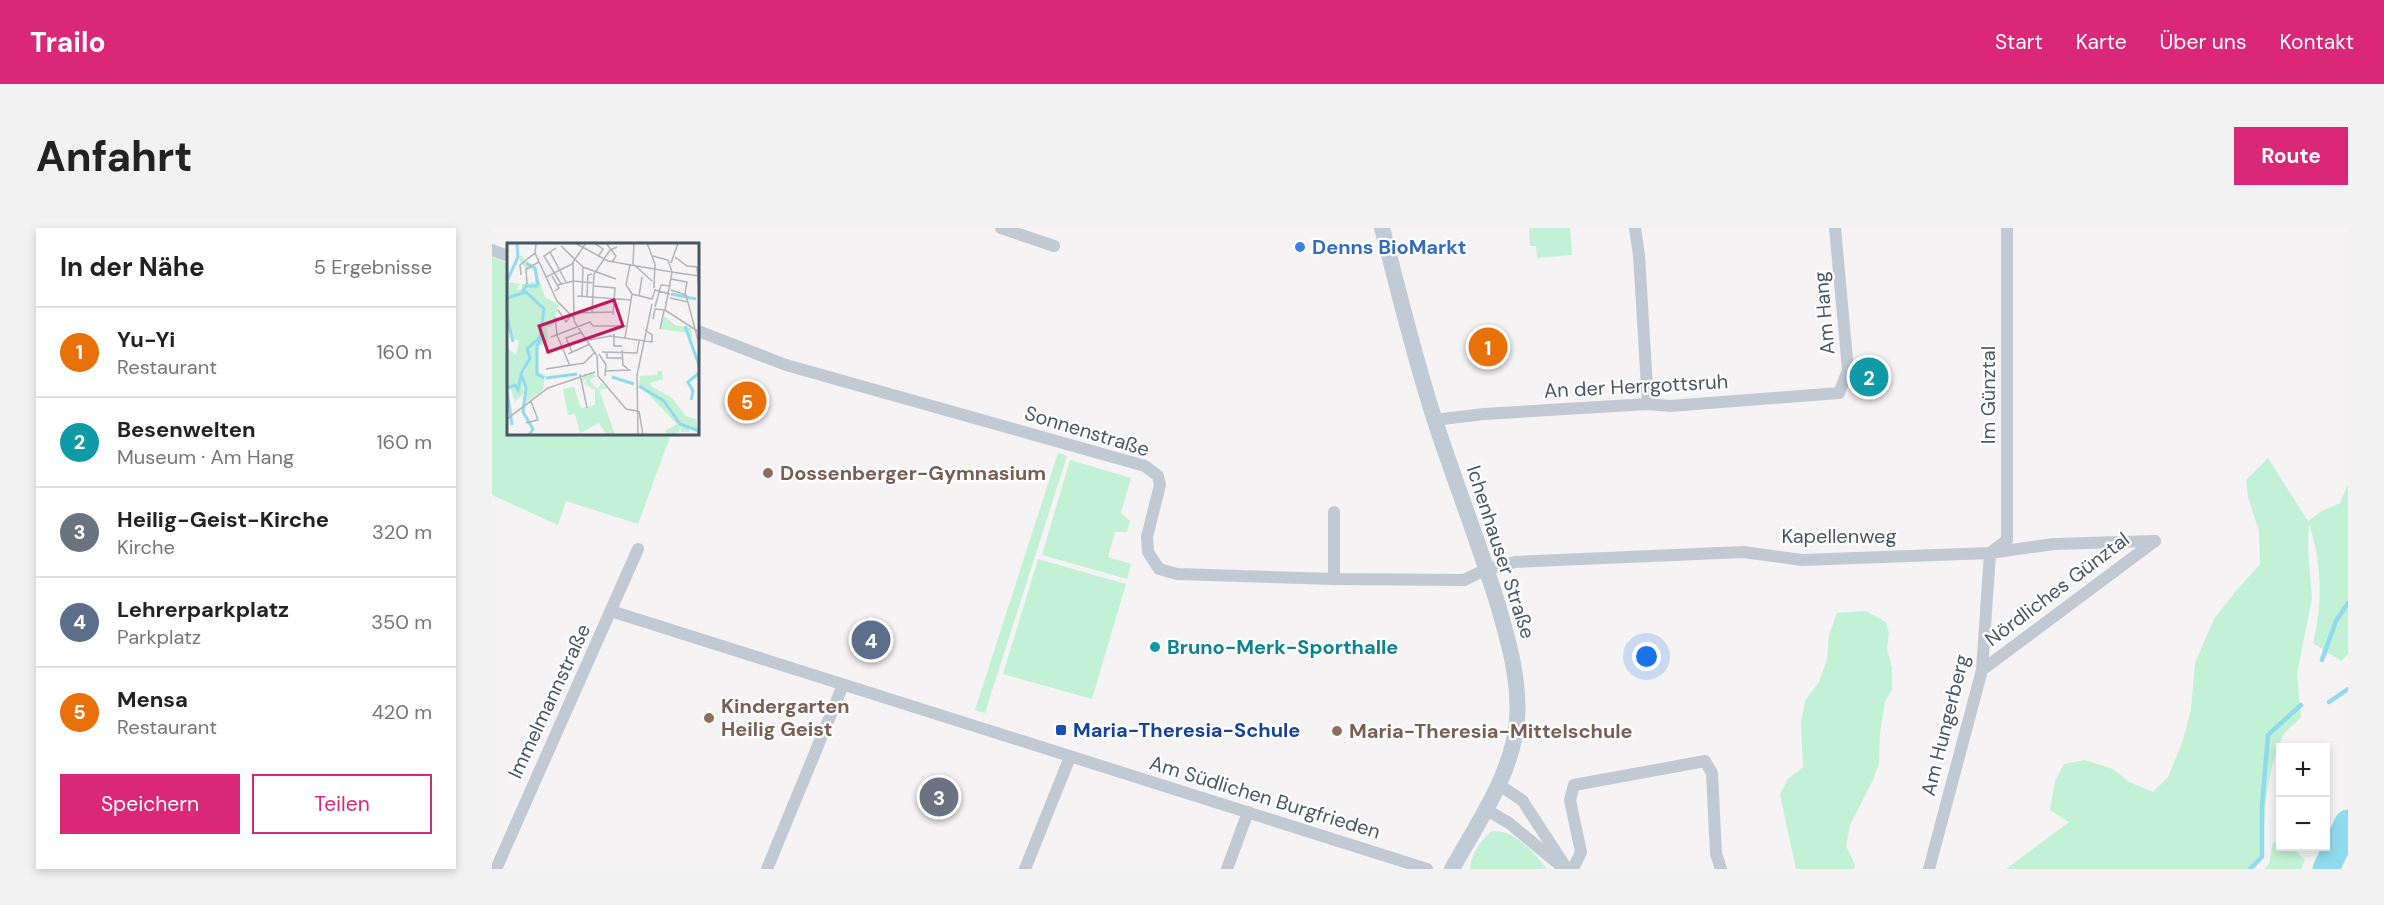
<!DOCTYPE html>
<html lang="de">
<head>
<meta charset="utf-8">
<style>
	:root { --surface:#fff; --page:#f2f2f2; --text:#222; --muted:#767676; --line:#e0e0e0; --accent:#db2777 }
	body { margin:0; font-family:"DM Sans",sans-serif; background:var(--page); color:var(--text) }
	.controls { position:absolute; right:18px; bottom:18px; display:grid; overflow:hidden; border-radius:0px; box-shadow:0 3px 9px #0003 }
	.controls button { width:54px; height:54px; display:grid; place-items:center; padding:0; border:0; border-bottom:2px solid var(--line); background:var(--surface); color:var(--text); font:30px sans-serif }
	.you { position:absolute; left:1155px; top:429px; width:21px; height:21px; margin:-15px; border:4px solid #fff; border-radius:50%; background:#1a73e8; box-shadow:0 0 0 9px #1a73e833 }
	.badge { display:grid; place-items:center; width:39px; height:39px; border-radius:50%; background:var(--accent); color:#fff; font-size:20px; font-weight:700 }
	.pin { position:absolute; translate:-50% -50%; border:3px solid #fff; box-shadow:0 2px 6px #0006 }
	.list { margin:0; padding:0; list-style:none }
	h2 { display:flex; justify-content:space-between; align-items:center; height:78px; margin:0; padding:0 24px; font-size:26px }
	h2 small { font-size:20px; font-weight:400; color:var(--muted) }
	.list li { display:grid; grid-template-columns:39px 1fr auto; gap:18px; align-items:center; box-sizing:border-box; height:90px; padding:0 24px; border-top:2px solid var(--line) }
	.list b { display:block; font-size:22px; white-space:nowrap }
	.list p { margin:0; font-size:20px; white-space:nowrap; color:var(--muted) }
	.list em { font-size:20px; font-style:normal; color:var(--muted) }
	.actions { display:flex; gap:12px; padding:18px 24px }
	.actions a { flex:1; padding:14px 0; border:2px solid var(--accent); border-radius:0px; text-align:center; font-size:21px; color:var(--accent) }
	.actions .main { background:var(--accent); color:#fff }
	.map { position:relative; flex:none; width:1856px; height:641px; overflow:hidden; border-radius:0px }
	header { display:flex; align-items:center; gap:36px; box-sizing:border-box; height:84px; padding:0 30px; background:var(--accent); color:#fff }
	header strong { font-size:28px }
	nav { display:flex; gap:33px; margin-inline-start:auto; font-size:21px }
	.intro { display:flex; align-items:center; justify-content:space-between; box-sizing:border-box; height:144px; padding:0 36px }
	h1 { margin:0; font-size:42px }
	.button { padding:15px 27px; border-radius:0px; background:var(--accent); color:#fff; font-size:21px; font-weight:700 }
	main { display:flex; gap:36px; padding:0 36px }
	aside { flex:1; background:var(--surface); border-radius:0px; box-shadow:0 3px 9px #0003 }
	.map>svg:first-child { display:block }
	.green { fill:#c3f1d5 }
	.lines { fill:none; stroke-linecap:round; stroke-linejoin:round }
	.stream { stroke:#90daee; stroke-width:4.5 }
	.river { stroke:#90daee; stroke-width:27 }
	.street { stroke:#c1cad2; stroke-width:12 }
	.secondary { stroke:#c1cbd6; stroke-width:16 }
	.shop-dot { fill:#3f7fe0; stroke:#fff; stroke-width:2 }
	.education-dot { fill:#8d6e63; stroke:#fff; stroke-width:2 }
	.culture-dot { fill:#0f9aa8; stroke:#fff; stroke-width:2 }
	.transit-dot { fill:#1a4fb4; stroke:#fff; stroke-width:2 }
	.labels { text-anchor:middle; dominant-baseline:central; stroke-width:4.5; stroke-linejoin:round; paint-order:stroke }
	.shop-label { font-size:20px; font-weight:bold; fill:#366cbe; stroke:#fff; text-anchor:start }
	.street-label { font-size:20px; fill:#4a5661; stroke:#fff }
	.education-label { font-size:20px; font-weight:bold; fill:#785e54; stroke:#fff; text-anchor:start }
	.culture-label { font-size:20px; font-weight:bold; fill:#0d838f; stroke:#fff; text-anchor:start }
	.transit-label { font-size:20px; font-weight:bold; fill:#164399; stroke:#fff; text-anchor:start }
	.inset-river { fill:none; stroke:#90daee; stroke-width:3 }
	.inset-road { fill:none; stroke:#b1b4b9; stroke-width:1.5 }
	.view { fill:#c2185b; fill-opacity:0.15; stroke:#c2185b; stroke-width:3 }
	.inset-edge { fill:none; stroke:#4a5661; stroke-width:3 }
</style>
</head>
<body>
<header>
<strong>Trailo</strong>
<nav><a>Start</a><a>Karte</a><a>Über uns</a><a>Kontakt</a></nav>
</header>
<div class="intro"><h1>Anfahrt</h1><a class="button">Route</a></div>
<main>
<aside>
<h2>In der Nähe<small>5 Ergebnisse</small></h2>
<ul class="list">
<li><span class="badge" style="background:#e8710a">1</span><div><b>Yu-Yi</b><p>Restaurant</p></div><em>160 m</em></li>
<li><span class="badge" style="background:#0f9aa8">2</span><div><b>Besenwelten</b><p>Museum · Am Hang</p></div><em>160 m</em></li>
<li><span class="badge" style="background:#6b7280">3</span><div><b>Heilig-Geist-Kirche</b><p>Kirche</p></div><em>320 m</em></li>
<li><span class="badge" style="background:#5c6f8a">4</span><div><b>Lehrerparkplatz</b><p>Parkplatz</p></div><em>350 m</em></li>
<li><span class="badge" style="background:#e8710a">5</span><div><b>Mensa</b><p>Restaurant</p></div><em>420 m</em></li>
</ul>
<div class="actions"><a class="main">Speichern</a><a>Teilen</a></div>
</aside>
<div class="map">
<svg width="1856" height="641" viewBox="0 0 1856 641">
	<rect width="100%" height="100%" fill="#f5f3f3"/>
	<g class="green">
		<path d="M1037,0H1078L1080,27L1045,30L1044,18H1038Z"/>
		<path d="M0,29L16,36V206H179L146,296L74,273L66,297L0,267Z"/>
		<path d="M566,225L575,228L493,485L483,482Z"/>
		<path d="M1776,230L1816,293L1830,283L1848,275L1856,256V426L1849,433L1821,415C1831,375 1830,335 1817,296L1816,321L1820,370L1805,446L1809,490C1804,495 1796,500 1792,506C1773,544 1772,588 1771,629L1760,641H1514L1577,594L1558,582L1563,553L1572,536L1593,532L1621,541L1637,554L1661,564L1676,549L1690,515L1699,482L1703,435L1722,391L1744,363L1768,336L1767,303L1756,269L1754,252Z"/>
		<path d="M578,232L639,250L629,285L638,293L635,304H623L616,329L639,336L635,351L550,327Z"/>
		<path d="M546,331L634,356L600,471L511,446Z"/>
		<path d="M1374,383L1394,394L1397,405L1395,421L1400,440V462L1393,473L1388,506L1387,535L1381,552L1358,597L1354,618L1363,637L1362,641H1304L1288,566L1296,551L1311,539L1309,495L1313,473L1327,454L1335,431L1337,407L1345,385Z"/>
		<path d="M1000,603C1023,601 1042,625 1055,641H978C979,626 989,612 1000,603Z"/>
		<path d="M1781,614L1804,623L1813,632L1809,641H1772L1777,636Z"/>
	</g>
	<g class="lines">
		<g class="stream">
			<path d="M1830,432L1844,393L1856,375"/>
			<path d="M1837,474L1856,461"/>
			<path d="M1758,641L1770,629V578L1776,507L1809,477"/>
		</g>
		<path class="river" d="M1834,641L1856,595"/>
		<g class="street">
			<path d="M509,0L562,18"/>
			<path d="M1143,0L1147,27L1156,176"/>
			<path d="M0,22L16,28"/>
			<path d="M206,103L294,137L653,238L666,248L668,257L655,309L656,324L667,341L685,346L842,351L972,352L995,341L1023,334L1251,324L1310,332L1498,325L1562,316L1663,313"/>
			<path d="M942,192L992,186L1156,176L1178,178L1347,165L1356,142L1343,0"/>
			<path d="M842,284V351"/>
			<path d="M119,383L935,641"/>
			<path d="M1490,442L1663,313"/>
			<path d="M1007,557L1030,572L1075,641"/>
			<path d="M993,581L1017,595L1069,638"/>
			<path d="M4,641L146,321"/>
			<path d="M275,641L351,457"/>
			<path d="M533,641L578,529"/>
			<path d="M735,641L756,584"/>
			<path d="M1081,641L1089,624L1078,572L1082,557L1213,533L1220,545L1224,626L1229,641"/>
			<path d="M1437,641L1490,442L1498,325L1515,312V0"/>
		</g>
		<path class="secondary" d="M890,0C907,64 922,129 943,193C963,254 987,315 1006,377C1017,415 1028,453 1025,493C1020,547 986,594 960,641"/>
	</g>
	<circle class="shop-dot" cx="808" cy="19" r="6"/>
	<g class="education-dot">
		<circle cx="276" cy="245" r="6"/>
		<circle cx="217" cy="490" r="6"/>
		<circle cx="845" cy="503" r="6"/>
	</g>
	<circle class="culture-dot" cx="663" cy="419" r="6"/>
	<rect class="transit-dot" x="563" y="496" width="12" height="12" rx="3"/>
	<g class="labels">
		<g class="shop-label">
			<text x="820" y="19">Denns BioMarkt</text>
		</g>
		<g class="street-label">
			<text transform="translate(1332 85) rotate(-95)">Am Hang</text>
			<text transform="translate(1144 158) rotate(-3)">An der Herrgottsruh</text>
			<text transform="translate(1496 167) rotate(-90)">Im Günztal</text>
			<text transform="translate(595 203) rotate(17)">Sonnenstraße</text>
			<text x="1347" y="308">Kapellenweg</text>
			<text transform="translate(1009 324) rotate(72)">Ichenhauser Straße</text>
			<text transform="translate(1565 361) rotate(-37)">Nördliches Günztal</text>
			<text transform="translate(57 473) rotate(-65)">Immelmannstraße</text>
			<text transform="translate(1453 497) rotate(-76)">Am Hungerberg</text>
			<text transform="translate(773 569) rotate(17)">Am Südlichen Burgfrieden</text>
		</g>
		<g class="education-label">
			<text x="288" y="245">Dossenberger-Gymnasium</text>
			<text x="229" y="478">Kindergarten<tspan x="229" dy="23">Heilig Geist</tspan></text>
			<text x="857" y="503">Maria-Theresia-Mittelschule</text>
		</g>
		<g class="culture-label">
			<text x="675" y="419">Bruno-Merk-Sporthalle</text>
		</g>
		<g class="transit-label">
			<text x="581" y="502">Maria-Theresia-Schule</text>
		</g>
	</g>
	<g transform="translate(15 15)">
		<rect width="192" height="192" fill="#f5f3f3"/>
		<path d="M14,12L22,23L27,22L38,54L52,62L45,84H40L41,99L30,104L29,128L38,132L36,147L17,161L20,147L15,135L24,115L21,106L37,92L34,83L38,69L21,48L0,53L2,47L0,46V41L1,39L13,41L9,47L15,46V41L28,39V26L20,27L12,16ZM14,50L24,52L36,68L32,93L20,104L22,115L13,129L17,150L8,159L4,147H0V105L9,112L12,98L7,96L0,73V56ZM157,73L168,82L184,85L185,95L181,90L154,86ZM151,128H155L156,136L143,140L144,143L165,155L179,173L189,176L192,191L183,185L182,189H174L173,183L172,189L162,192L158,188L170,181L132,142L133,133L150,132ZM84,129L89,133L83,137L86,142L91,146L94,140L101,146H92L108,192H100L92,180L73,190L68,171L61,172L56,146L67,144L74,165L88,162V147L77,141L80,136L74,138L77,131L81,133Z" fill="#c3f1d5"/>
		<path class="inset-river" d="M19,20L28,25L31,42M0,38L11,14L10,0M15,49L19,43H31M164,51L189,56M0,55L19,49L37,66L33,94L20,106L23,115L14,131L19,145L16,169L26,186L22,192M0,74L6,99M178,83L192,122M36,91L30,103V131L37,135M105,134L127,141M39,135L70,131M132,143L157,158L173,181L192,188M0,145L8,142L11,147L14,133M0,147L5,182M184,157L186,148L181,139L192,130"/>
		<path class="inset-road" d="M68,0L101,18L165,29L158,67M79,0L66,19L67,78L90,113L91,133L119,166L130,168M87,0L96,6L91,14M99,0L109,13L105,19M140,0L148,21L147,45M29,1L28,10L50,58L67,75M54,3L76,24L109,36M49,5L37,13L54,41M43,9L59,39M146,13L161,17L165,29M168,14L180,23L190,24L192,49M164,20L171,0M126,21L145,38M126,21L127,0M123,22L119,42L125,51L145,56L148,47L163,51M165,29L192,33M14,32L13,22L28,10M45,33L52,45L48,48M39,34L67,20M164,36L180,39L178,51M20,41L19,26L32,19M50,42L67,38L87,40M87,43L108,45L106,72M164,47L179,52L192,101M70,53L124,57M75,53L76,24M80,53L81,32L85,31M132,53L135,34M163,55L181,59M148,64L154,42L164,43M51,67L59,79L63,74M68,70L105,69M85,70L87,31L103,7L110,4M48,74L50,92L63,123M146,76L148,66L158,67L192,89M153,86L157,68M107,91V103H115M44,94L83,79L86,83H119M118,95L125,51M82,97L103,93L145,99V92L138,87M115,107L116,122L121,126M65,109L59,95L75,89M95,109L130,110L132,98M100,109V115H115M61,111L83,101M92,111L99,122L98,133M39,126L77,120L88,109M99,128L124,127M73,131L80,165M132,168L136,192M0,176L41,145L88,129M19,180L31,177L24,158M131,192L130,132L145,61"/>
		<path class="view" d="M107,57L116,83L41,109L32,83Z"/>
		<rect width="192" height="192" class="inset-edge"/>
	</g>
</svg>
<div class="controls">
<button>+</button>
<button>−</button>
</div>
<div class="you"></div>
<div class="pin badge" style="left:996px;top:119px;background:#e8710a">1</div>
<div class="pin badge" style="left:1377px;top:149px;background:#0f9aa8">2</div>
<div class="pin badge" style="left:447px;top:569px;background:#6b7280">3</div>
<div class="pin badge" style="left:379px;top:412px;background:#5c6f8a">4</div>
<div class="pin badge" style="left:255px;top:173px;background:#e8710a">5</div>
</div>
</main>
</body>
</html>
